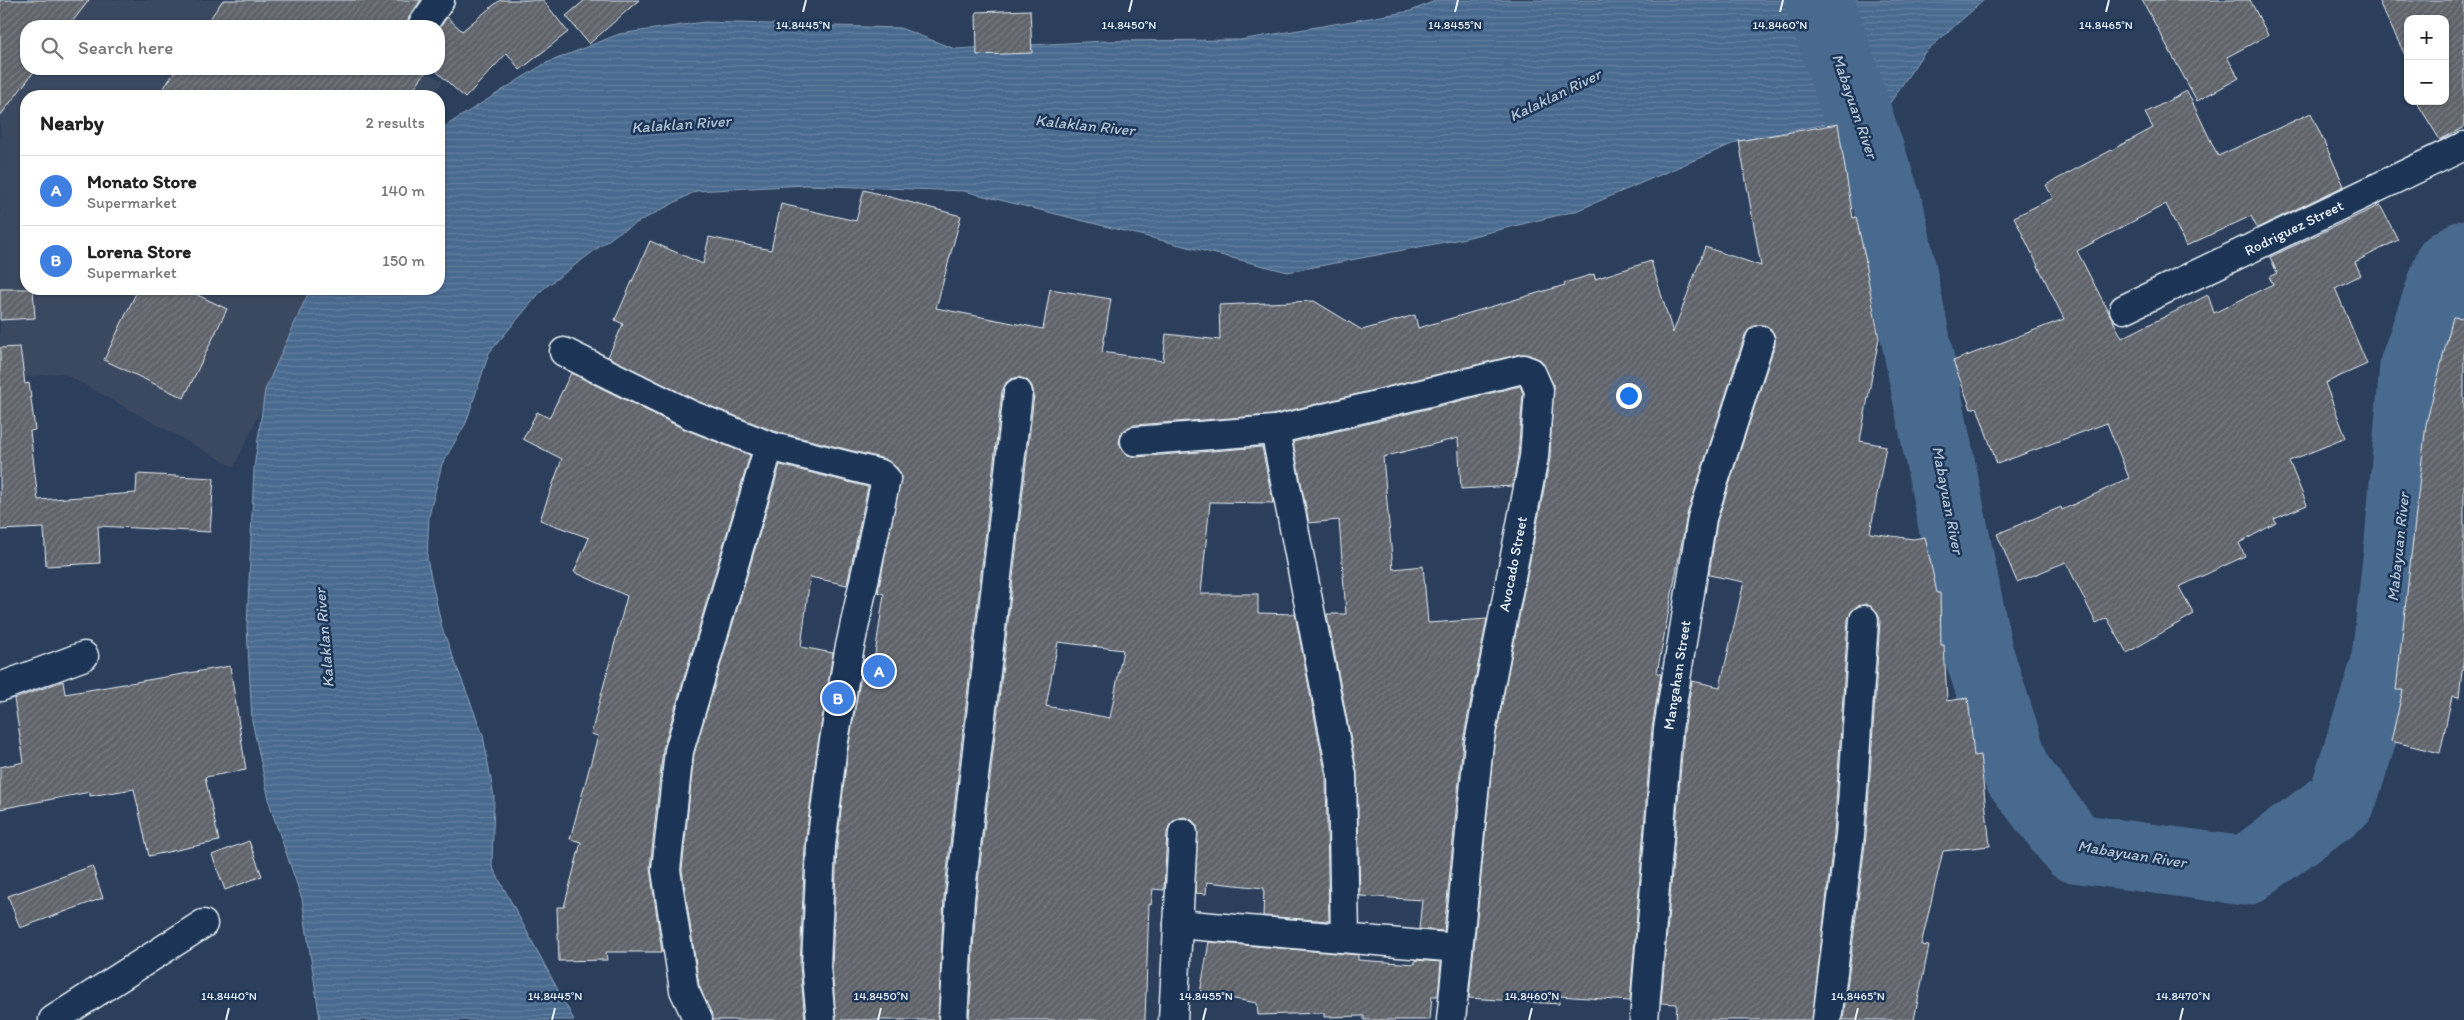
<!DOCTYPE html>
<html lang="en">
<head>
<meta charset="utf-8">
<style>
	:root { --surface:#fff; --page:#f2f2f2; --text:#222; --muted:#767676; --line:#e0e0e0; --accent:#0f766e }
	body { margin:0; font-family:Itim,sans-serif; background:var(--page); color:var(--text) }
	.controls { position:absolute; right:15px; top:15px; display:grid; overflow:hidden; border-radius:10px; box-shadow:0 1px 4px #0004 }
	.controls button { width:45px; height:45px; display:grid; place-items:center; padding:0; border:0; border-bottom:1px solid var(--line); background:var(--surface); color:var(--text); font:25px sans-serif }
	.you { position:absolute; left:1628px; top:395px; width:18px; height:18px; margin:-12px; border:4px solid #fff; border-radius:50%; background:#1a73e8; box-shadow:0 0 0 8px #1a73e833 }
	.badge { display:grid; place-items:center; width:32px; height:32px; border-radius:50%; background:var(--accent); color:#fff; font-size:16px; font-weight:700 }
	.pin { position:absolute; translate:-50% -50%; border:2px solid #fff; box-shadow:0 1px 5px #0006 }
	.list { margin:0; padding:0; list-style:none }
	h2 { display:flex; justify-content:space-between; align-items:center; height:65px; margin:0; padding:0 20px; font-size:21px }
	h2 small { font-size:16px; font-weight:400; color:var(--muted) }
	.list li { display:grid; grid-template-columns:32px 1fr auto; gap:15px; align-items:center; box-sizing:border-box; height:70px; padding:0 20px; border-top:1px solid var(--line) }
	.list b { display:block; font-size:19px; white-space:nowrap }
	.list p { margin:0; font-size:16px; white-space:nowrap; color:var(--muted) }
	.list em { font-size:16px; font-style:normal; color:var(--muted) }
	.icon { flex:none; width:28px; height:28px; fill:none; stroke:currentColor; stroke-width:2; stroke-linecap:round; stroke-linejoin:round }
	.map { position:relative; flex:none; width:2464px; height:1020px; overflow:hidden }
	.search { position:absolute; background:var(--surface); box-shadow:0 1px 4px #0004; left:20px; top:20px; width:425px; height:55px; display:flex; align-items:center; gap:12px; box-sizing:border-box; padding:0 18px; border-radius:20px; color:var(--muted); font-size:19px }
	.panel { position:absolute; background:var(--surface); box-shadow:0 1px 4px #0004; left:20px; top:90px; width:425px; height:205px; border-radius:20px }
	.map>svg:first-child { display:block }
	.built { fill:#3b4960 }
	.water { fill:url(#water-rules); stroke:#89a0b9 }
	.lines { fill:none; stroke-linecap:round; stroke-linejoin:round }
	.river { stroke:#496a8f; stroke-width:69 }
	.building { fill:url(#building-hatch); stroke:#e8f1f8; fill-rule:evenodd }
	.minor-casing { stroke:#e8f1f8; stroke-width:31 }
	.minor { stroke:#1d3557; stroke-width:28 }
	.ticks { fill:none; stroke:#e8f1f8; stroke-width:2 }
	.labels { text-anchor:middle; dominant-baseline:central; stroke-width:5; stroke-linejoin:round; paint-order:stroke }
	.street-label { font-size:15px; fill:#e8f1f8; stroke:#1d3557 }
	.water-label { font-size:16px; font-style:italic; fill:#b0c2d3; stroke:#1d3557 }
	.ticks-label { font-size:12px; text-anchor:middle; fill:#e8f1f8; stroke:#1d3557; stroke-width:5; stroke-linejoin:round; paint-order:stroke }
</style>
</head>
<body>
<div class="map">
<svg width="2464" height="1020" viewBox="0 0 2464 1020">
	<defs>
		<pattern id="water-rules" width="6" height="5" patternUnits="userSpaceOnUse" patternTransform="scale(1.25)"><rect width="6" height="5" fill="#496a8f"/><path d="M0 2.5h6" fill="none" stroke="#6380a0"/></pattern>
		<pattern id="building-hatch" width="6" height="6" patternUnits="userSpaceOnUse" patternTransform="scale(1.25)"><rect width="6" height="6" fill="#61646b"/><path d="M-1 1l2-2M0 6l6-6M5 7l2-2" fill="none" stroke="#787b81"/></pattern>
	</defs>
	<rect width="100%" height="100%" fill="#2b3e5b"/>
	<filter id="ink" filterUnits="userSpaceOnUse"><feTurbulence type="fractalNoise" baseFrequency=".02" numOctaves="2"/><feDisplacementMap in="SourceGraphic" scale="10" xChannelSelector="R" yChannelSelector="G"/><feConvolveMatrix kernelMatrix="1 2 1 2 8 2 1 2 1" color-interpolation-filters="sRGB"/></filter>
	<g filter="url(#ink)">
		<path class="built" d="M0,0H299L346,26H26V69H421L443,81L432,96H26V289H318L234,467L63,373L0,380Z"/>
		<path class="water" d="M1437,0H1984L1923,54L1883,113L1739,141L1576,211L1461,239L1288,272L964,191L806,185L696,191L618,233L543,289L489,353L466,423L442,464L429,516L427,559L442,628L483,735L494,797L492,866L574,1020H320L302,899L271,809L252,721L247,627L254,468L265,390L310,289H439V130L544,64L619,34L704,22L900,28L955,49L1105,41L1240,40L1411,11Z"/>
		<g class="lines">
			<path class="river" d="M1819,0L1890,211L1978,651L2017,773L2074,848L2245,871L2342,800L2385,666L2399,542L2414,366L2449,264L2464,255"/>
		</g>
		<g class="building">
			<path d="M0,0H89L69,26H26V69H36L0,116Z"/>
			<path d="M223,0H421L409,17L407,26H205Z"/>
			<path d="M500,0H543L568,32L520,70L507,53L465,98L434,69H439V29L447,17L462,31Z"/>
			<path d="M585,0H639L589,44L566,16Z"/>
			<path d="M2142,0H2250L2268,35L2227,57L2239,78L2197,101Z"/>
			<path d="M2378,0H2464V127L2440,140L2416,101H2445V19H2408V61Z"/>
			<path d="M1030,10L1032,53L977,55L976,12Z"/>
			<path d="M177,69H428L408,96H158Z"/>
			<path d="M2187,91L2218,156L2311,113L2344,186L2257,228L2251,216L2186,246L2166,204L2077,251L2122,338L2208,295L2214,313L2273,284L2269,277L2277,273L2270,257L2380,205L2398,240L2355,262L2361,275L2335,288L2367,364L2325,383L2346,438L2289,461L2307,505L2274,519L2276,523L2239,543L2245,556L2179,587L2194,614L2127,653L2107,618L2096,623L2066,562L2017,582L1997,534L2061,507L2062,510L2129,478L2107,423L1997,464L1977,407L1971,409L1953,361L2064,319L2014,217L2053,198L2046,185L2153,128L2145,113Z"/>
			<path d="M1838,124L1853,218L1856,217L1866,262L1865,263L1879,338L1860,441L1886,446L1870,533L1913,539L1925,537L1937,593H1940L1941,645H1944L1947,701L1968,698L1974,756L1980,755L1990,846L1943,851L1921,945L1929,946L1914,1020H1843L1866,836L1880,621L1878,613L1872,607L1866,604L1857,606L1851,612L1848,619L1834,834L1812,1020H1676L1677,1004L1661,1003L1684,731L1692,681L1720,687L1744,582L1709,575L1717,522L1775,344V336L1771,329L1765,325H1757L1750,328L1745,335L1687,515L1657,673L1661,674L1652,728L1630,1001L1560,996L1559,1004L1469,998L1494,745L1550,458L1553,384L1541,360L1528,354H1520L1272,415L1134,425L1127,428L1121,434L1119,442L1122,449L1128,455L1136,457L1262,447L1273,503L1210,502L1201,594H1258V613L1295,614L1326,777L1329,921L1263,916L1264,888L1207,882L1206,894L1195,893L1197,826L1192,820L1184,817L1176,819L1170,824L1167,832L1164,890L1153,889L1151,905L1149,904L1145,1020H969L976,900L1034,395L1032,386L1027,380L1019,377L1011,379L1006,383L1002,391L944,897L938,1020H836L832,967L837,847L847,755L864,659L874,661L884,594L878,592L901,475L897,468L885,459L774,431L697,401L608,357L623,324L615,320L650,241L703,264L709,237L771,250L781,204L856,221L864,190L961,216L936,308L1043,329L1050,289L1111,299L1102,352L1163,361L1166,334L1220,340L1219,305L1314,301L1362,330L1415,315L1418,328L1565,285L1564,283L1594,274L1595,279L1651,261L1673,333L1705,247L1761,266L1739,141ZM1058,642L1123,650L1110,718L1046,706Z"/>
			<path d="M0,289H33L35,318L0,320Z"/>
			<path d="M138,289H185L227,309L184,398L104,360Z"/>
			<path d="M2453,317L2464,318V655L2459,697L2452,696L2440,753L2391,741L2403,690H2396L2426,424Z"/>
			<path d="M20,347L25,384L29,383L35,430L30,431L38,500L136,493L137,474L214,478L210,532L98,526L100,563L46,566L44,528L0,530V348Z"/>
			<path d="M571,373L684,429L750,455L663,749L650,868L662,952H606L607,960L559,961L557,907H564L581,842L570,839L598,736L591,734L627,596L574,572L589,538L540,520L562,459L523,439L537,412L549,418Z"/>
			<path d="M1520,386L1523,393L1518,455L1513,486L1461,489L1458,438L1383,457L1393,569L1423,566L1428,623L1487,619L1463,741L1444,931L1419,929L1422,900L1360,896L1357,772L1327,614H1346L1339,520L1309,523L1293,442Z"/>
			<path d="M780,465L868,487L847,585L810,577L801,647L833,653L817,750L805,845L800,966L805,1020H713L699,985L682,870L694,754Z"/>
			<path d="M230,666L246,770L205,777L219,841L149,856L134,789L90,796V792L0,809V767L24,762L14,699L63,681L65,694Z"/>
			<path d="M249,841L262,876L225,890L212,855Z"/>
			<path d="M92,866L103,898L20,928L8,896Z"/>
			<path d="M1209,942L1358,955V960L1415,964V960L1441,962L1438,996H1432L1430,1020H1364V1016L1324,1017V1013L1258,1015L1257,1003L1200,993Z"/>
		</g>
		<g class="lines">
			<g class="minor-casing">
				<g id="minor">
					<path d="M422,26L440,0"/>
					<path d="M2124,309L2464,146"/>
					<path d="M564,352L691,415L769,446L881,474L886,479L849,651L832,753L821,846L816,967L821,1020"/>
					<path d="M1275,430L1342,775L1345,938"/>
					<path d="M1135,441L1275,430L1523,369L1531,372L1539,390L1534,457L1479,743L1451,1020"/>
					<path d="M0,687L84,656"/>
					<path d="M1178,924L1458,948"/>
					<path d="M53,1020L203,924"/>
					<path d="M698,1020L684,990L666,870L679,751L769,446"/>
					<path d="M953,1020L960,899L1018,393"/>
					<path d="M1173,1020L1183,833"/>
					<path d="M1644,1020L1668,729L1702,518L1760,340"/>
					<path d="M1827,1020L1850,835L1864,620"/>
				</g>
			</g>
			<use href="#minor" class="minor"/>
		</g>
	</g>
	<path class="ticks" d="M803,12L806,0M1129,12L1132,0M1455,12L1458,0M1780,12L1783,0M2106,12L2109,0M226,1020L229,1008M552,1020L555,1008M878,1020L881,1008M1203,1020L1206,1008M1529,1020L1532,1008M1855,1020L1858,1008M2180,1020L2183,1008"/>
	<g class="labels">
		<g class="street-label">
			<text transform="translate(2294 228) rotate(-26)">Rodriguez Street</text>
			<text transform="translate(1513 564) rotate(-79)">Avocado Street</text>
			<text transform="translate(1677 675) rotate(-81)">Mangahan Street</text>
		</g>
		<g class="water-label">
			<text transform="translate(1555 95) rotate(-26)">Kalaklan River</text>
			<text transform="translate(1855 106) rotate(71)">Mabayuan River</text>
			<text transform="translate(681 124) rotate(-4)">Kalaklan River</text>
			<text transform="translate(1085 125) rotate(6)">Kalaklan River</text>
			<text transform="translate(1948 500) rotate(79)">Mabayuan River</text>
			<text transform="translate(2398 547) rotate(-84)">Mabayuan River</text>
			<text transform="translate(324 638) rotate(-95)">Kalaklan River</text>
			<text transform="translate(2132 854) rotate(9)">Mabayuan River</text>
		</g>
	</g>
	<g class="ticks-label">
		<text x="1780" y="29">14.8460°N</text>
		<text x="803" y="29">14.8445°N</text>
		<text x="1129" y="29">14.8450°N</text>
		<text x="1455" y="29">14.8455°N</text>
		<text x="2106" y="29">14.8465°N</text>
		<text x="229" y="1000">14.8440°N</text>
		<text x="555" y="1000">14.8445°N</text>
		<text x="881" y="1000">14.8450°N</text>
		<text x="1206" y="1000">14.8455°N</text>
		<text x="1532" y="1000">14.8460°N</text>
		<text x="1858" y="1000">14.8465°N</text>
		<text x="2183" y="1000">14.8470°N</text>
	</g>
</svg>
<div class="controls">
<button>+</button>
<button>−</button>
</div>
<div class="you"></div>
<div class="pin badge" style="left:879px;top:671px;background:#3f7fe0">A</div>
<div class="pin badge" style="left:838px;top:698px;background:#3f7fe0">B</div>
<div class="search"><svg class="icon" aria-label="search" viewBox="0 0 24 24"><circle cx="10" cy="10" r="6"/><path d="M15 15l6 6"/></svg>Search here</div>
<section class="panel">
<h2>Nearby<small>2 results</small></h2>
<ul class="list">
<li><span class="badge" style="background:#3f7fe0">A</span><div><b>Monato Store</b><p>Supermarket</p></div><em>140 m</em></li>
<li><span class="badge" style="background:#3f7fe0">B</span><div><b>Lorena Store</b><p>Supermarket</p></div><em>150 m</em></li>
</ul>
</section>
</div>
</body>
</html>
